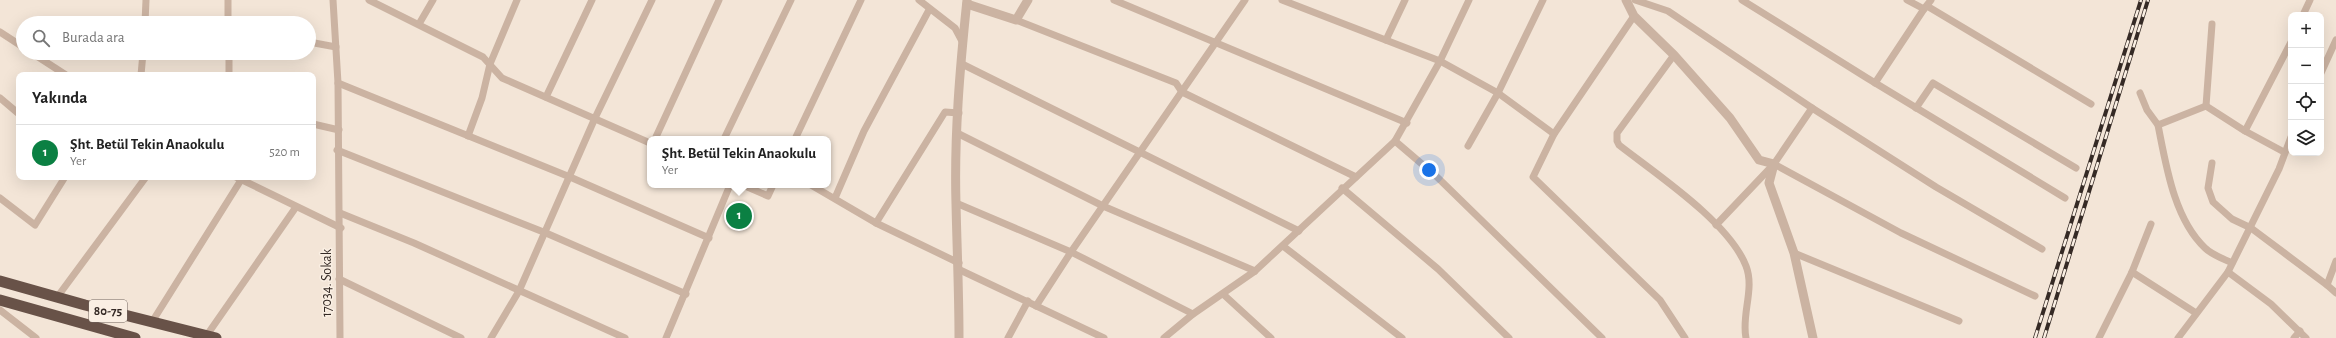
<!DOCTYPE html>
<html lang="tr">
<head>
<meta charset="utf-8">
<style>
	:root { --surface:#fff; --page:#f6f6f6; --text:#222; --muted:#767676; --line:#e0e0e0; --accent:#0b8043 }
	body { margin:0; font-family:"Alegreya Sans",sans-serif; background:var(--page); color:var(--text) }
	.controls { position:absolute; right:12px; top:12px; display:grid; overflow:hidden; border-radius:8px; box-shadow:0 4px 16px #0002 }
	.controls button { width:36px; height:36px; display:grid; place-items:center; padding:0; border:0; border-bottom:1px solid var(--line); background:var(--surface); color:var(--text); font:20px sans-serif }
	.you { position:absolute; left:1429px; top:170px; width:14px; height:14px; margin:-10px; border:3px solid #fff; border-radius:50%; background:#1a73e8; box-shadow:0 0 0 6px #1a73e833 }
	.badge { display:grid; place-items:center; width:26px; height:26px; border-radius:50%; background:var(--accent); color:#fff; font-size:13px; font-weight:700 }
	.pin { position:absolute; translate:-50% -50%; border:2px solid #fff; box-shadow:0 1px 4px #0006 }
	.popup { position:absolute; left:647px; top:136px; width:184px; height:52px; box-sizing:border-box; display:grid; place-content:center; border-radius:8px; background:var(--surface); filter:drop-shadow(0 1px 3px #0005); font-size:13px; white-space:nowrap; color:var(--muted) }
	.popup b { font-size:15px; color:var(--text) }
	.popup::after { content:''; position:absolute; left:50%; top:100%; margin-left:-8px; border:8px solid transparent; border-top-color:var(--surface) }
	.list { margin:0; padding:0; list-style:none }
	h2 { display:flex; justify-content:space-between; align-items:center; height:52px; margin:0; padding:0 16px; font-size:17px }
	h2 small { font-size:13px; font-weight:400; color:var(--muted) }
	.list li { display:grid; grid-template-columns:26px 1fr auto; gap:12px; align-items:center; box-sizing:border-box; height:56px; padding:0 16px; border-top:1px solid var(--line) }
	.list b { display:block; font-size:15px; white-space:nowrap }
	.list p { margin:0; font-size:13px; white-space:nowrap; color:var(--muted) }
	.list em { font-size:13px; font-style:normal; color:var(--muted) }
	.icon { flex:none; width:22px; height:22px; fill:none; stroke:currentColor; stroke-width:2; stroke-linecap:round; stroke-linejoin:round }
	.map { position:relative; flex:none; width:2336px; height:338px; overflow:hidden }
	.search { position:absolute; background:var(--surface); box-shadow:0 4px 16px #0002; left:16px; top:16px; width:300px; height:44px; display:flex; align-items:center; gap:10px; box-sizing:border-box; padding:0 14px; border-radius:22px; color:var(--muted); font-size:15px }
	.panel { position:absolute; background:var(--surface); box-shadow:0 4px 16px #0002; left:16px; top:72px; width:300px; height:108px; border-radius:8px }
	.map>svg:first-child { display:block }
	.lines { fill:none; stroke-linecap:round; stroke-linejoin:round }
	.minor { stroke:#cbb3a2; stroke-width:7 }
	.tertiary { stroke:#cbb3a2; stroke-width:9 }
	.trunk { stroke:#685248; stroke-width:11 }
	.rail-casing { stroke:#352a25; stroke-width:4 }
	.rail { stroke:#faefe3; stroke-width:2.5; stroke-dasharray:8; stroke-linecap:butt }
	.labels { text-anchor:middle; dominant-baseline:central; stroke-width:3; stroke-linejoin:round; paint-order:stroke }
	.shield { fill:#faefe3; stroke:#70655e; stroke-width:1 }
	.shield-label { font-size:13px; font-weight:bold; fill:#352a25 }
	.street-label { font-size:14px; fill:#352a25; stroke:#faefe3 }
</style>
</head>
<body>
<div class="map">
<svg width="2336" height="338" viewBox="0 0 2336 338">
	<rect width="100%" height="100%" fill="#f3e5d7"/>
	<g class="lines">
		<g class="minor">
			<path d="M228,0V23"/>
			<path d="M333,0L338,83L340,338"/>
			<path d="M369,0L483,57L502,78L650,143"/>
			<path d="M919,0L955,28L963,43"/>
			<path d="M1114,0L1407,123"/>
			<path d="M1282,0L1440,61L1498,93L1554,134"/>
			<path d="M1635,0L1668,11L1812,108L1936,187L2042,249"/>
			<path d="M1742,0L1867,78L2065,198"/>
			<path d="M1907,0L1924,9L1931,0"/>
			<path d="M1927,6L2091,104"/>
			<path d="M2303,15L2310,0"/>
			<path d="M1634,16L1554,134L1533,177L1660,300L1685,338"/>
			<path d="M1016,20L1176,83L1182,92L1356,177"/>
			<path d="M145,23L146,0"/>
			<path d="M419,24L433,0"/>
			<path d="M0,32L23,47"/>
			<path d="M1386,40L1405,0"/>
			<path d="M309,42L336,47"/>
			<path d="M32,53L66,75"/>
			<path d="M229,53V75"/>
			<path d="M1674,55L1617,133V141L1619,145C1656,174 1729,222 1746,266C1755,289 1741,315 1746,338"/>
			<path d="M962,64L1299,231"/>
			<path d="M2321,73L2336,40"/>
			<path d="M141,75L143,53"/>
			<path d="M338,83L570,177L709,238"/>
			<path d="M1875,83L1924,9"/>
			<path d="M2140,93L2147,110L2158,125L2206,106L2245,131L2284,152"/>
			<path d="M546,97L592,0"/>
			<path d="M0,98L19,114"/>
			<path d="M2206,106L2212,24"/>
			<path d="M1916,108L1933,83L2076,168"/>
			<path d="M313,124L339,130"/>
			<path d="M2158,125C2166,165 2174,219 2205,248C2212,255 2224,259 2232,263"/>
			<path d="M2245,131L2291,42"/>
			<path d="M957,133L1103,206L1255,271"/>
			<path d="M468,136L482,98L490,64L517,0"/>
			<path d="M655,139L719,0"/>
			<path d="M724,139L791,0"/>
			<path d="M795,139L861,0"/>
			<path d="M1395,141L1436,176L1602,338"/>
			<path d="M1468,146L1498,93L1543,0"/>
			<path d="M337,150L546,233L686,294"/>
			<path d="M2212,163L2208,188L2213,202L2232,219L2251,228L2327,285"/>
			<path d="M1774,164L1901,233L2035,296"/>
			<path d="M236,177L341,228"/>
			<path d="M743,185L768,196L773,185"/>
			<path d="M811,185L876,223L959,263"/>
			<path d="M1342,188L1438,269L1509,338"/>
			<path d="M0,198L35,225L65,177"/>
			<path d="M835,198L864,131L929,10"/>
			<path d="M956,203L1071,252L1193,314"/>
			<path d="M340,213L414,243L625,338"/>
			<path d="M876,223L945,112L959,113"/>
			<path d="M1716,225L1774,164L1812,108"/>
			<path d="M1283,246L1402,338"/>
			<path d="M1794,253L1959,321"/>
			<path d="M2336,261L2327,285L2336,293"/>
			<path d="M960,270L1104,338"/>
			<path d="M2132,272L2196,313"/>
			<path d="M2228,272L2271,304L2306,338"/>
			<path d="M339,279L461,338"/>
			<path d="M1223,294L1271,338"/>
			<path d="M58,296L146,177"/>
			<path d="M1036,306L1071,252L1245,0"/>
			<path d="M0,310L36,338"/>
			<path d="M152,322L241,180"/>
			<path d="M207,335L296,207"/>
			<path d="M491,338L519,291L595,118L652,0"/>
			<path d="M666,338L730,185"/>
			<path d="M1008,338L1028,301"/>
			<path d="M1164,338L1193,314L1255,271L1395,141L1440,61L1469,0"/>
			<path d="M2099,338L2132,272L2151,224"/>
			<path d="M2178,338L2228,272L2279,169L2291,137"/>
			<path d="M2294,338L2300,331"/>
		</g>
		<g class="tertiary">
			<path d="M1626,0L1634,16L1674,55L1730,118L1759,160L1774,164L1769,183L1794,253L1813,338"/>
			<path d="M967,4L1016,20L1028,0"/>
			<path d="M959,338C959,293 957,249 956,204C954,136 960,67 967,0"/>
		</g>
		<g class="trunk">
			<path d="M0,281L85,305L216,338"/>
			<path d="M0,300L135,338"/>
		</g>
		<g class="rail-casing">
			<g id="rail">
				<path d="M2035,338L2141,0"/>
				<path d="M2044,338L2148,0"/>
			</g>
		</g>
		<use href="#rail" class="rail"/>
	</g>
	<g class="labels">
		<rect class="shield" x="89" y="300" width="38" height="22" rx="3"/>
		<g class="shield-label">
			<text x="108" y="311">80-75</text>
		</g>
		<g class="street-label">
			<text transform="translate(327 283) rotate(-90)">17034. Sokak</text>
		</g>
	</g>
</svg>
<div class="controls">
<button>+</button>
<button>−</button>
<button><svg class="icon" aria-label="locate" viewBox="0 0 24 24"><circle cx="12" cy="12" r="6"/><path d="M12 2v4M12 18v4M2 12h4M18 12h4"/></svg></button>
<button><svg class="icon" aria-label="layers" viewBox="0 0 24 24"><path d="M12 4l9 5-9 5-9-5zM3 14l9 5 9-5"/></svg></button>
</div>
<div class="you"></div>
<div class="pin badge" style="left:739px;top:216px">1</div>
<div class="popup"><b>Şht. Betül Tekin Anaokulu</b>Yer</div>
<div class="search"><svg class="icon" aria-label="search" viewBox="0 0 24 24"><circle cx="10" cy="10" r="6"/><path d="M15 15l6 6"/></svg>Burada ara</div>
<section class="panel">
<h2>Yakında<small></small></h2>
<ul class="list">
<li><span class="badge">1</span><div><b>Şht. Betül Tekin Anaokulu</b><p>Yer</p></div><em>520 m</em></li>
</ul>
</section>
</div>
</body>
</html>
